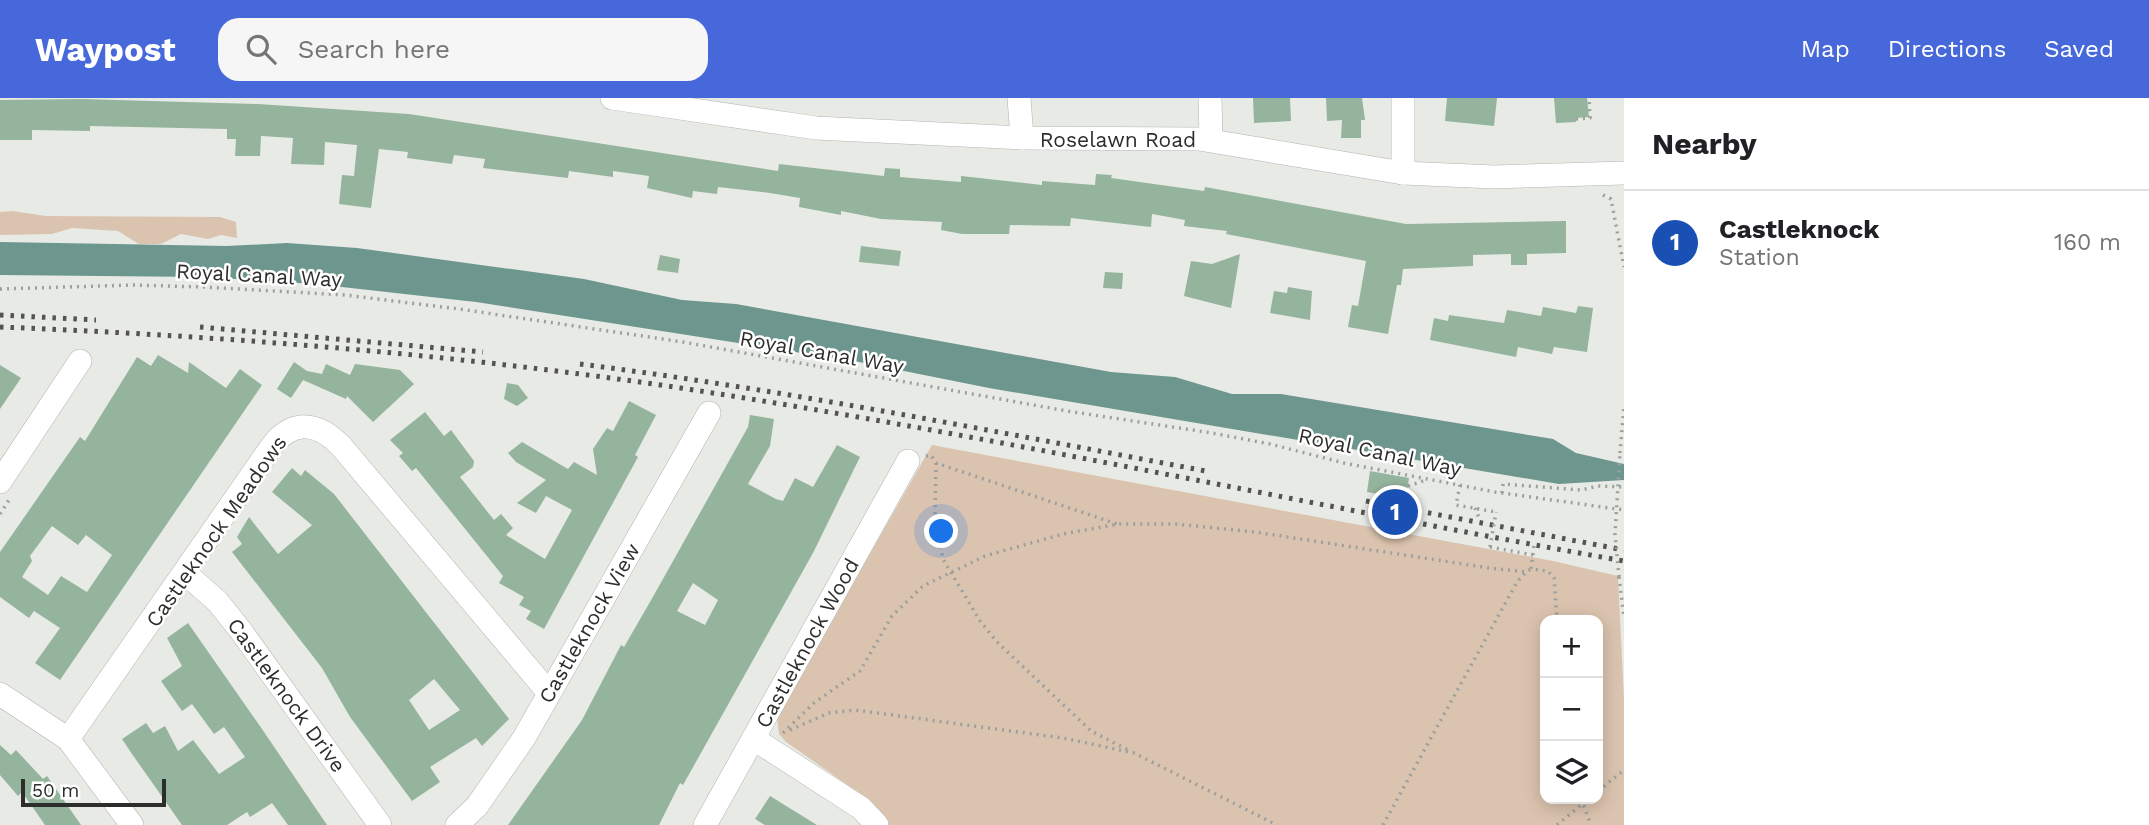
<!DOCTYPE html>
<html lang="en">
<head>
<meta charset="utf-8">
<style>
	:root { --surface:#fff; --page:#f6f6f6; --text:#202124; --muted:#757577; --line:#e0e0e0; --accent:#4768db }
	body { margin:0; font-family:"Work Sans",sans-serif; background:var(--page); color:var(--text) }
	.controls { position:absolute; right:21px; bottom:21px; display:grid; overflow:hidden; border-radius:14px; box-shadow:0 4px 18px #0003 }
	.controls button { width:63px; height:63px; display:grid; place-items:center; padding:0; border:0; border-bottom:2px solid var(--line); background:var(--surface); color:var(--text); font:35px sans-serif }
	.scale { position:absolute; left:21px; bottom:18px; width:145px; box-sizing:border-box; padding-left:7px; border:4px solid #2d2e2c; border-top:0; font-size:19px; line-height:24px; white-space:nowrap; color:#2d2e2c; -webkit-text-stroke:5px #fff; paint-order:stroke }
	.you { position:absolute; left:942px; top:434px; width:24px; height:24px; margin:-18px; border:5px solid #fff; border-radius:50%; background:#1a73e8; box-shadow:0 0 0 10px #1a73e833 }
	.badge { display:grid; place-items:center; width:46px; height:46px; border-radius:50%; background:var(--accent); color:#fff; font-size:23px; font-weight:700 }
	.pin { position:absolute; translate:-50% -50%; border:4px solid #fff; box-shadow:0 2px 7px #0006 }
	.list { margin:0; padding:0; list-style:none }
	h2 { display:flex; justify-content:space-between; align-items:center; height:91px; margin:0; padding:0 28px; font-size:30px }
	h2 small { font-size:23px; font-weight:400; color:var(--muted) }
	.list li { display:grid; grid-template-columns:46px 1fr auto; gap:21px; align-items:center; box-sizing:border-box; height:105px; padding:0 28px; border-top:2px solid var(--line) }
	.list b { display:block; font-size:26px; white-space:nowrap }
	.list p { margin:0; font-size:23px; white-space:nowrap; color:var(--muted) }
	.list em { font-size:23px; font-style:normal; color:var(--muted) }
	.icon { flex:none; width:38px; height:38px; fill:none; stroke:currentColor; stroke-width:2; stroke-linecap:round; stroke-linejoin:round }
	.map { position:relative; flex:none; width:1624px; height:727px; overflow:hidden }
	header { display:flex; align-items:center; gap:42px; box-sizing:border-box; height:98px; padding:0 35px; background:var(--accent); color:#fff }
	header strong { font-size:33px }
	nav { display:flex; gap:38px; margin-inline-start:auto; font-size:24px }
	.search { width:490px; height:63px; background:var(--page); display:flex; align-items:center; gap:18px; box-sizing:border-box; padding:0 24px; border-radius:21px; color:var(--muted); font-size:26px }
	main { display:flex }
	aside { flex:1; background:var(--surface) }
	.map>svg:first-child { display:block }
	.green { fill:#dbc4af; fill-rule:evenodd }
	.water { fill:#6d968e }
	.building { fill:#95b49d; fill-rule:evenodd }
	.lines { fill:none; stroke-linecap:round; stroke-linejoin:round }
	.minor-casing { stroke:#b2b4b0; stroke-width:24 }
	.path { stroke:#9d9f9c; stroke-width:3.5; stroke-dasharray:2 5; stroke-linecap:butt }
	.minor { stroke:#fff; stroke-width:23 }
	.rail { stroke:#535452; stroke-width:5; stroke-dasharray:3.5 7; stroke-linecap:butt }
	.path-bridge { stroke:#9d9f9c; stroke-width:3.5; stroke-dasharray:2 5; stroke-linecap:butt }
	.labels { text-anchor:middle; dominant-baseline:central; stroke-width:5; stroke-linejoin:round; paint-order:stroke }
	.street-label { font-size:21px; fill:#2d2e2c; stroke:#fff }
</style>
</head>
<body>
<header>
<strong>Waypost</strong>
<div class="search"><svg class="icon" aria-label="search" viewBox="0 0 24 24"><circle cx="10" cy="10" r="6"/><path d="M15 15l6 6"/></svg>Search here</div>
<nav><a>Map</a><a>Directions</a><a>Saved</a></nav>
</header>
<main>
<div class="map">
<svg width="1624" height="727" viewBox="0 0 1624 727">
	<rect width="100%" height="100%" fill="#e8eae6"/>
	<g class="green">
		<path d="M12,113L46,118L220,119L236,124L237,140L221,137L208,141L181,136L161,146H139L118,133L72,130L52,136L0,137V114Z"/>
		<path d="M932,347L1553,463L1618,478L1624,601V727H886L862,697L786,644L779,636L777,619ZM1545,522H1598V701H1545Z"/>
	</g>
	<path class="water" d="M0,144L227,148L287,145L357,150L584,181L682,202L736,206L1111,274L1175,279L1232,296H1281L1553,341L1576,355L1624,366V382L1559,386L989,290L859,264L476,204L315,186L202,179L0,177Z"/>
	<g class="building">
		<path d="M1253,0H1290L1291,23L1254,25Z"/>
		<path d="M1326,0H1362L1365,22H1361V40H1341L1342,22L1327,23Z"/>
		<path d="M1447,0H1497L1494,28L1445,23Z"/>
		<path d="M1554,0H1587L1589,19L1576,20V24L1556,25Z"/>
		<path d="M82,1L258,6L409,16L778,73L779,66L884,78L885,70L900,71V79L961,84V78L1042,87V83L1095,87L1096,76L1112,77L1111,80L1204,93L1205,89L1406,126L1566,123V155L1527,156V167H1511V156L1473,157V168L1403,171L1401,187H1397L1388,236L1348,229L1352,207L1358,208L1366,163L1226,136L1227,133L1184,128L1185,122L1152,116L1151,129L1071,120L1070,128L1010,127L1009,136H962L941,132L942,124L881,121L841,113V117L799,109L800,100L770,95L718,89L717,96L693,93L692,100L647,90L649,78L613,73V79L569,73L568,80L483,70L485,61L454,57L452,66L407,60L408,54L379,51L371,110L339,106L342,77L354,78L357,47L325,44L324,67L291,66L293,40L261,38L260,58H235L236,41H227V31L90,28V33L32,32V42H0V2Z"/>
		<path d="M861,148L901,153L899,168L859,164Z"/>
		<path d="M1240,156L1231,210L1184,198L1191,163L1212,166Z"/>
		<path d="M660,157L680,161L678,175L657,172Z"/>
		<path d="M1105,174L1123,175L1122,191L1103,190Z"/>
		<path d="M1288,189L1312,193L1310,222L1270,215L1274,193L1287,195Z"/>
		<path d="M1578,208L1593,210L1587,254L1554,249L1552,256L1518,249L1516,259L1430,242L1434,220L1448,223L1449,217L1504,225L1507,212L1541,218L1543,209L1576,215Z"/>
		<path d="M158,257L188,275L189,264L226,290L240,271L262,287L60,582L35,565L60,530L34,513L29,520L0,499V454L80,339L85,343L137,259L151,268ZM52,428L78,447L86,437L112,457L87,494L61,478L48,497L22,479L32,463L30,458Z"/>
		<path d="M294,264L307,273L322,276L326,266L350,277L355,266L400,272L414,286L373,324L347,298L346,301L303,282L291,300L277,291Z"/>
		<path d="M0,267L21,280L0,311Z"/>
		<path d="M507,285L518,287L528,300L517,308L504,301Z"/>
		<path d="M629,303L656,317L635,357L638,359L544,531L526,521L531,513L519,507L524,499L499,485L503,478L416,370L412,373L399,358L403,355L390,342L425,314L444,338L451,332L474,363L473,369L460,379L494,422L501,416L513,430L506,437L545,461L572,412L546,398L536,415L517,405L546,382L516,364L508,355L522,344L568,371L574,364L597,377L593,351L607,330L613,333Z"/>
		<path d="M750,317L774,321L770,348L748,386L776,401L783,403L795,380L813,389L837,347L860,359L813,455L683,687L680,685L659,727H508L582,622L621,547L624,549L654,497L748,329ZM693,485L718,502L705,527L677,513Z"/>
		<path d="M292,370L301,378L305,372L334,396L509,621L482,648L476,640L430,669L440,684L412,703L350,619L322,570L232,454L242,446L237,439L249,419L278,456L312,427L272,394ZM434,581L460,612L429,632L409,602Z"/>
		<path d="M1370,373L1409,380L1406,401L1367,394Z"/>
		<path d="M188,525L262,631L327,727H288L272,705L250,719L247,714L227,727H182L132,656L122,641L146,625L153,635L165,628L178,653L193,642L219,676L245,659L224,629L214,636L192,606L182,613L161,583L182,568L167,540Z"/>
		<path d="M0,647L11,657L16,652L43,681L47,678L81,727H45L22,694L18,698L0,677Z"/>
		<path d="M770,698L817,727H765L755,721Z"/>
	</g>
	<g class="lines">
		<g class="minor-casing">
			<g id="minor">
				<path d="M612,0L816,30L1022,40L1199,41L1403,75L1494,79L1624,75"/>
				<path d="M1019,0L1022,40"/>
				<path d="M1210,0L1211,42"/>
				<path d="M1403,75V0"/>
				<path d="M0,384L80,263"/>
				<path d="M185,475L217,503L241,533L380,727"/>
				<path d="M0,596L68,641L132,727"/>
				<path d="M68,641L272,348C293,321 318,324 341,348L549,595"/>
				<path d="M754,641L861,710L877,727"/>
				<path d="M457,727L477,708L524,640L709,315"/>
				<path d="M705,727L908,363"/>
			</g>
		</g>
		<g class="path">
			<path d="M1576,21L1590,20L1589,0"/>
			<path d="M1603,97L1611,101L1624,169"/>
			<path d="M0,191L133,187L203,189L345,197L459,211L683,244L1067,313L1212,335L1270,346L1344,365L1495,394L1624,412"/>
			<path d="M1620,355L1624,308"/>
			<path d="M926,358L931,357L936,365L1117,426"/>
			<path d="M936,365L935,419L943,461L980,523L997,544L1091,633L1130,653"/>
			<path d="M1460,387L1456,407L1496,414"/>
			<path d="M1408,388L1426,382"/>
			<path d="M1502,395L1503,386L1581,392L1598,388L1624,389"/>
			<path d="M1475,410L1479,420"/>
			<path d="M0,416L9,402"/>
			<path d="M1534,448L1531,471L1548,473L1554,480L1557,522"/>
			<path d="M1490,449L1533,457"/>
			<path d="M1619,479L1624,519"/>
			<path d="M790,632L829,615L855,612L1063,640L1134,655L1277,727"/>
			<path d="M783,635L815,604L860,573L892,518L923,488L985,458L1063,436L1119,426H1175L1255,434L1489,470L1526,474L1531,471"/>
			<path d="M1598,693L1624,672"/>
			<path d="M1581,701L1591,727"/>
			<path d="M1383,727L1517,484L1526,474"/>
			<path d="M1557,727L1588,701"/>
		</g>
		<use href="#minor" class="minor"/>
		<g class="rail">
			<path d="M0,217L96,222"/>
			<path d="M0,229C225,238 451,256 674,289C992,337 1307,407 1624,463"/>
			<path d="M200,229L483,254"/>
			<path d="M580,266C792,293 1002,335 1211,374"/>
			<path d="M1366,403L1624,452"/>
		</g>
		<g class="path-bridge">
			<path d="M1490,449L1496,414"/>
			<path d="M1619,479L1615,436L1620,355"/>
		</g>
	</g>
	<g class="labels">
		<g class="street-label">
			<text x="1118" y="41">Roselawn Road</text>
			<text transform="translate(259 177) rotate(3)">Royal Canal Way</text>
			<text transform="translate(822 254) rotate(10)">Royal Canal Way</text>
			<text transform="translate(1380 354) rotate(12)">Royal Canal Way</text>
			<text transform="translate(216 433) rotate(-55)">Castleknock Meadows</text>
			<text transform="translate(589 525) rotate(-60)">Castleknock View</text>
			<text transform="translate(807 545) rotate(-61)">Castleknock Wood</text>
			<text transform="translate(287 597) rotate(54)">Castleknock Drive</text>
		</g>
	</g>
</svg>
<div class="controls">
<button>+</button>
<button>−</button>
<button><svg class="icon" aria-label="layers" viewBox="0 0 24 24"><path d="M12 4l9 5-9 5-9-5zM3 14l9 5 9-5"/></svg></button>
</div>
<div class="scale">50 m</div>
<div class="you"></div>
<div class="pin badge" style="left:1395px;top:414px;background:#1a4fb4">1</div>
</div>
<aside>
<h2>Nearby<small></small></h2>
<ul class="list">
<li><span class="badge" style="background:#1a4fb4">1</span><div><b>Castleknock</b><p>Station</p></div><em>160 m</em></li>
</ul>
</aside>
</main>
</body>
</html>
